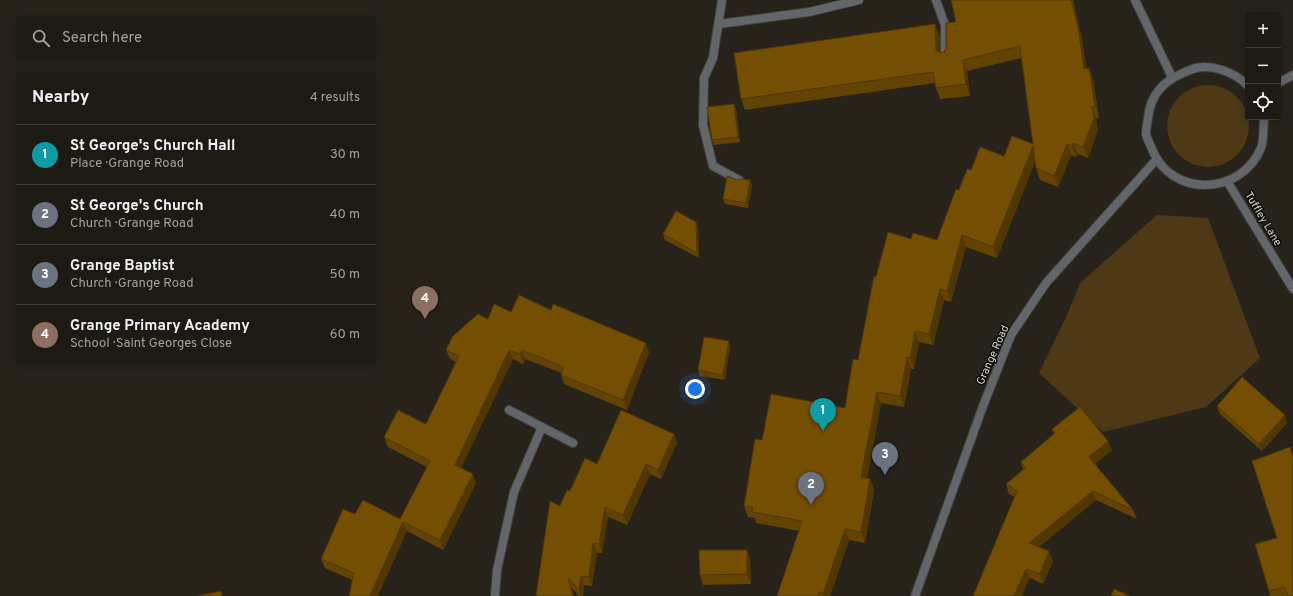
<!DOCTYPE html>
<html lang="en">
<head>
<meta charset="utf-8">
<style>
	:root { --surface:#1d1a14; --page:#2a2722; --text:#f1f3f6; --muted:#a0a1a0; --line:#3b3834; --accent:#7fbdf9 }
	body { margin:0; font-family:Overpass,sans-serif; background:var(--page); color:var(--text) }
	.controls { position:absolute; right:12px; top:12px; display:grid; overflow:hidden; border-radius:4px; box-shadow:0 2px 10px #0003 }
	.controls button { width:36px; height:36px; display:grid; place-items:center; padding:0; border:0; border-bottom:1px solid var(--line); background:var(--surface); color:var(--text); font:20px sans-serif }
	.you { position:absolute; left:695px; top:389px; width:14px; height:14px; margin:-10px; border:3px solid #fff; border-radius:50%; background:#1a73e8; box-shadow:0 0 0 6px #1a73e833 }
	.badge { display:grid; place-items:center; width:26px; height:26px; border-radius:50%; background:var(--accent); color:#fff; font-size:13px; font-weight:700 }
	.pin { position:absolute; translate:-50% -33px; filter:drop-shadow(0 1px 2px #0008) }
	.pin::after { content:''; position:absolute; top:21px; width:14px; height:12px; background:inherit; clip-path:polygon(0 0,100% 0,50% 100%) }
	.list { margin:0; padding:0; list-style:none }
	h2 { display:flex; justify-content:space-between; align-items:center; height:52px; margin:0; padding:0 16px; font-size:17px }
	h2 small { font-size:13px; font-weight:400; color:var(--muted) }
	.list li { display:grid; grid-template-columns:26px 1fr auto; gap:12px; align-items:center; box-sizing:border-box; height:60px; padding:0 16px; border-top:1px solid var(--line) }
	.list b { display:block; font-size:15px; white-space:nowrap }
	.list p { margin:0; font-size:13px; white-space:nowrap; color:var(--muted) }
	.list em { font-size:13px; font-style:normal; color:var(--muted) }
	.icon { flex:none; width:22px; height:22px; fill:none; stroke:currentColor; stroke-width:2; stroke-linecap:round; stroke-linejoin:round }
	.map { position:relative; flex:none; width:1293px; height:596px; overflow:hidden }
	.search { position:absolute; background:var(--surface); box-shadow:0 2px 10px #0003; left:16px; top:16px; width:360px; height:44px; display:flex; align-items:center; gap:10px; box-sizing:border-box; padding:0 14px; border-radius:4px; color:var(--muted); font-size:15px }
	.panel { position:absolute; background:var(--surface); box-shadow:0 2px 10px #0003; left:16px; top:72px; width:360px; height:292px; border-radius:4px }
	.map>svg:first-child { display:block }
	.green { fill:#4e3815 }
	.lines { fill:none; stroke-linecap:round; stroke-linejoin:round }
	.service-casing { stroke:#443f38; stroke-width:10 }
	.minor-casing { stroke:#443f38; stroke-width:10 }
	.service { stroke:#626569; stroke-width:8 }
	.minor { stroke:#626569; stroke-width:8 }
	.wall { fill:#634303 }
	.shaded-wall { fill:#503702 }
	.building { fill:#734e03; stroke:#503702 }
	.labels { text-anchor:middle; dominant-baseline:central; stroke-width:3; stroke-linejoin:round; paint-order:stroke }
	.street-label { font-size:11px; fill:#dbd8d3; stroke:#0e0c09 }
</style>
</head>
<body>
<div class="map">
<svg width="1293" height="596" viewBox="0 0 1293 596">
	<rect width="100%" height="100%" fill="#27221a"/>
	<g class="green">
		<circle cx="1208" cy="126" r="41"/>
		<path d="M1157,215L1208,218L1260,358L1206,407L1103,432L1039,373L1067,315L1080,283Z"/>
	</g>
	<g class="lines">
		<g class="service-casing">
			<g id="service">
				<path d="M936,0L945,25V59"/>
				<path d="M713,58L704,78L703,125L713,166L739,180"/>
			</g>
		</g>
		<g class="minor-casing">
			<g id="minor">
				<path d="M1135,0L1172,77"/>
				<path d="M719,24L809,12L859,0"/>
				<path d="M713,58L722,0"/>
				<path d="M1278,83L1293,75"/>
				<path d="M1248,86C1235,72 1209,62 1190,70C1166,79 1150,92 1148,119C1147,124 1146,130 1146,134C1147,139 1150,144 1152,149C1171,198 1241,196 1261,148C1264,140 1263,129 1264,121L1263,117"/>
				<path d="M1227,181L1293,289"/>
				<path d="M509,410L573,443"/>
				<path d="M495,596L497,570L514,492L542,427"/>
				<path d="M915,596L983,406L1011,335L1046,283L1156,160"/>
			</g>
		</g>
		<use href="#service" class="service"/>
		<use href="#minor" class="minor"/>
	</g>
	<g class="wall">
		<path d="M951,0H1073L1082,39L1086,68H1089L1093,79L1099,118H1096L1098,130L1088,158L1078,154L1076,157L1071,155L1058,187L1040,180L1036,168L1035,162L997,258L966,247L951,302L944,300L933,345L919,342L914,369H911L904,407L881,403L867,479H870L874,490L865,543L849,540L830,596H777L799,531L756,523L755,518L748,517L744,506L762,440L845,408L858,360L876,277L911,239L937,240L959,190L971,170L1033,144L1021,58L967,71L970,96L940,99L936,88L935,83L745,110L741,99L940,36V53H941L944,52L946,48L956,22Z"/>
		<path d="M734,104L736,109L740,142L714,145L712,140Z"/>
		<path d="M737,180H750L752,186L748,208L725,204L723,199Z"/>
		<path d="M696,222L698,228L699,258L665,240L663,234Z"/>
		<path d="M551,310L649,352L627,410L564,384L561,375L562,373L525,359L523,364L513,359L461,468L476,483L443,550L407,531L352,580L325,568L321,559L355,514L400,519L427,467L388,447L384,437L426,424L456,362L450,359L446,350L488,319L511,312Z"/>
		<path d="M729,341L730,347L725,380L700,376L698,370Z"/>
		<path d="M1217,406L1287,423L1262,451L1220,414Z"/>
		<path d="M1052,429L1108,441L1112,450L1095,464L1133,510L1137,519L1096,500L1039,547L1053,561L1043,584L1030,578L1028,581L1022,596H973L1015,497L1009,494L1006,484L1023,469L1021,462L1054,434Z"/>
		<path d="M674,434L677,443L661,479L650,474L627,525L608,517L602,553H597L592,586L584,585L583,596H579L571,587L574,596H536L560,506L570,491L597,464Z"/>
		<path d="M1290,447L1293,455V596H1270L1269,591Z"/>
		<path d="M747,550L750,560L751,584L703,585L700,575Z"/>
	</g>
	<g class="shaded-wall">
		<path d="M1071,0H1073L1082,39L1088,80L1084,69Z"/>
		<path d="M935,24L940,36V61L936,50Z"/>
		<path d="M963,60L967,71L970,96L966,84Z"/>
		<path d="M1089,68L1093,79L1099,118L1095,106Z"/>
		<path d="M734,104L736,109L740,142L738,137Z"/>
		<path d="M1092,107L1096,118L1098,130L1088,158L1083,147Z"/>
		<path d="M1073,143L1078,154L1076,157L1072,146Z"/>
		<path d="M1067,144L1071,155L1058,187L1054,176Z"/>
		<path d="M1033,146L1037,157L997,258L993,247Z"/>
		<path d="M750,180L752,186L748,208L746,203Z"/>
		<path d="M696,222L698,228L699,258L697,253Z"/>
		<path d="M962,235L966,247L951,302L947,291Z"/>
		<path d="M940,289L944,300L933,345L929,334Z"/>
		<path d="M915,331L919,342L914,369L910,358Z"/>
		<path d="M729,341L730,347L725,380L723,375Z"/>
		<path d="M646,343L649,352L627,410L623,400Z"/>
		<path d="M509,350L513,359L458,474L455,465Z"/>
		<path d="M522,350L525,359L523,364L520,354Z"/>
		<path d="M907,357L911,369L904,407L900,396Z"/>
		<path d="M877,392L881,403L865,489L861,477Z"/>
		<path d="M1285,415L1287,423L1262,451L1259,444Z"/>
		<path d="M674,434L677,443L661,479L658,470Z"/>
		<path d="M1108,441L1112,450L1092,466L1089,457Z"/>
		<path d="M646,464L650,474L627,525L623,515Z"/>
		<path d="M473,474L476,483L443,550L440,540Z"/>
		<path d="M870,479L874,490L865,543L861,532Z"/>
		<path d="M1093,491L1096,500L1033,552L1029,543Z"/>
		<path d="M605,507L608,517L602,553L599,544Z"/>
		<path d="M403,522L407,531L378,596H370Z"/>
		<path d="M845,529L849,540L830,596H824L823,594Z"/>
		<path d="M593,543L597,553L592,586L589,577Z"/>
		<path d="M747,550L750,560L751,584L747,574Z"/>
		<path d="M1049,551L1053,561L1043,584L1040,574Z"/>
		<path d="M1027,569L1030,578L1028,581L1022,596H1014L1025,571Z"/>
		<path d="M581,576L584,585L583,596H581L579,590Z"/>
		<path d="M568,578L574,596H573Z"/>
	</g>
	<g class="building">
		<path d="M951,0H1071L1078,27L1084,69L1089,68L1095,106L1092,107L1094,119L1083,147L1073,143L1072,146L1067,144L1054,176L1036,168L1033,146L993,247L962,235L947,291L940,289L929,334L915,331L910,358L907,357L900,396L877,392L861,477L870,479L861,532L845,529L823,594L819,592L818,596H777L802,521L752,512L753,507L744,506L755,439L762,440L771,394L845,408L853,359L858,360L874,276L876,277L888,232L911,239L913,233L937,240L956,189L959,190L967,169L971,170L980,147L1004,156L1012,136L1033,144L1020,46L963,60L966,84L936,88L933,72L741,99L734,53L935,24L936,50L941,53L944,52L946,48V23L956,22Z"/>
		<path d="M734,104L738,137L712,140L707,107Z"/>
		<path d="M727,176L737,180L741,179L750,180L746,203L723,199Z"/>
		<path d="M676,211L696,222L697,253L663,234Z"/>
		<path d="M519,295L551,310L553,304L646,343L623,400L561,375L564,367L522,350L520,354L509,350L455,465L473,474L440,540L403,522L370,596H349L354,573L321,559L343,509L355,514L363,500L400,519L430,461L384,437L398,410L426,424L459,356L446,350L453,336L478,314L488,319L494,304L511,312Z"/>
		<path d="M704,337L729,341L723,375L698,370Z"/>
		<path d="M1242,377L1285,415L1259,444L1217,406Z"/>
		<path d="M1080,407L1108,441L1089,457L1133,510L1093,491L1029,543L1049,551L1040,574L1027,569L1025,571L1014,596H973L1017,491L1006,484L1026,468L1021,462L1055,433L1052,429Z"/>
		<path d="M621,410L674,434L658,470L646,464L623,515L605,507L599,544L593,543L589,577L581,576L579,590L568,578L573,596H536L550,501L560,506L567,490L570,491L585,458L597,464Z"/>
		<path d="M1290,447L1293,457V596H1288L1285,587L1269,591L1255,544L1277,538L1252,461Z"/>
		<path d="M699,550H747V574L700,575Z"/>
		<path d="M1114,589L1130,596H1111Z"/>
		<path d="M221,591L222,596H197Z"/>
	</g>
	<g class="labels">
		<g class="street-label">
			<text transform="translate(1263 219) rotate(59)">Tuffley Lane</text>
			<text transform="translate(993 355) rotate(-66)">Grange Road</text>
		</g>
	</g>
</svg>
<div class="controls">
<button>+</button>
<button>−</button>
<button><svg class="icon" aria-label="locate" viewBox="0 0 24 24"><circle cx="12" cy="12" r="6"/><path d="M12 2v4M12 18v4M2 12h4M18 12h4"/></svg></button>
</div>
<div class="you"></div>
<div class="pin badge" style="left:823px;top:431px;background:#0f9aa8">1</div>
<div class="pin badge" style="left:811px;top:505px;background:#6b7280">2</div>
<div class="pin badge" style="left:885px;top:475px;background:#6b7280">3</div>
<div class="pin badge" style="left:425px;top:319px;background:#8d6e63">4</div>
<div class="search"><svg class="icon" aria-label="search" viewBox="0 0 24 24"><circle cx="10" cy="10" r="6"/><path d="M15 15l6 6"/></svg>Search here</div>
<section class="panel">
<h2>Nearby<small>4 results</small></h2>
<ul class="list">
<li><span class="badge" style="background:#0f9aa8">1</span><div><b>St George's Church Hall</b><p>Place · Grange Road</p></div><em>30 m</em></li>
<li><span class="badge" style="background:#6b7280">2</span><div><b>St George's Church</b><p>Church · Grange Road</p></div><em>40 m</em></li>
<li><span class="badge" style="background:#6b7280">3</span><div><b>Grange Baptist</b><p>Church · Grange Road</p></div><em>50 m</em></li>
<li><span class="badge" style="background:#8d6e63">4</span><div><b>Grange Primary Academy</b><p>School · Saint Georges Close</p></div><em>60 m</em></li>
</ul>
</section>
</div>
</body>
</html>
